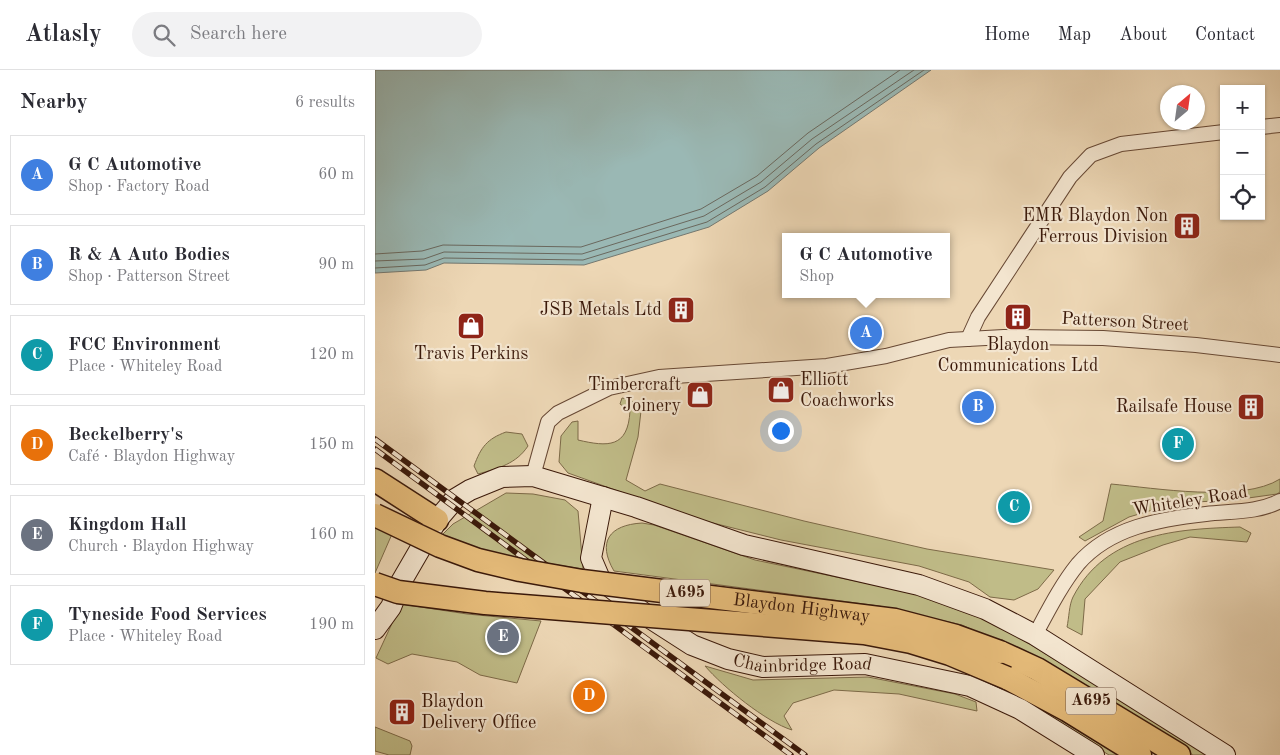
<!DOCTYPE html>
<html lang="en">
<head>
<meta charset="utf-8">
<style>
	:root { --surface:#fff; --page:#f2f2f3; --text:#2b2b33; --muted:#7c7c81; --line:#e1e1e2; --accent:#7c3aed }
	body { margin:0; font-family:"Old Standard TT",serif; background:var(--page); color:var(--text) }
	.controls { position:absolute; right:15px; top:15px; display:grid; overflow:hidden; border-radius:0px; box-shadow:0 1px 4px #0004 }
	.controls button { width:45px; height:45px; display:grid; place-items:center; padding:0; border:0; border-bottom:1px solid var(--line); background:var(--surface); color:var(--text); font:25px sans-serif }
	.compass { position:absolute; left:785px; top:15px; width:45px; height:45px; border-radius:50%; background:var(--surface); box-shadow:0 1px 4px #0004; rotate:29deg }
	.you { position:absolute; left:405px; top:360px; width:18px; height:18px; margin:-12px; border:4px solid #fff; border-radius:50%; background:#1a73e8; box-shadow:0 0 0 8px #1a73e833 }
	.badge { display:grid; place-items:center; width:32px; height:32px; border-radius:50%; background:var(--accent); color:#fff; font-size:16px; font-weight:700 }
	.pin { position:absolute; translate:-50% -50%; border:2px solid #fff; box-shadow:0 1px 5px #0006 }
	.popup { position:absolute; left:407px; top:163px; width:168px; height:65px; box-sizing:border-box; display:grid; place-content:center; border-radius:0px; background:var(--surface); filter:drop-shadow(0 1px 4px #0005); font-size:16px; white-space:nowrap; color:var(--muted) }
	.popup b { font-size:19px; color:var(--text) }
	.popup::after { content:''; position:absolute; left:50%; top:100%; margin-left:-10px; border:10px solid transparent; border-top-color:var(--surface) }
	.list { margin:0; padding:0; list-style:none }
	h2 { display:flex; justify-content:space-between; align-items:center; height:65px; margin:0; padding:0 20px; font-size:21px }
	h2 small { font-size:16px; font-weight:400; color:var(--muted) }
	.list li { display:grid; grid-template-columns:32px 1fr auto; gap:15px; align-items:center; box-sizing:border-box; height:80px; margin:0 10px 10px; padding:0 10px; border:1px solid var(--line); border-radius:0px }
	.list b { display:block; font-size:19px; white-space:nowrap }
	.list p { margin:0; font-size:16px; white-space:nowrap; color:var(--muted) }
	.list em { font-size:16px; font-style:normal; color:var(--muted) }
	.icon { flex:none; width:28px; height:28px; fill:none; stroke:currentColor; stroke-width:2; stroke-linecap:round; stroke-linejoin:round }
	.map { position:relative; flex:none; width:905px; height:685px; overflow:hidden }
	header { display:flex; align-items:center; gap:30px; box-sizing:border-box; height:70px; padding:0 25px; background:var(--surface); border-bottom:1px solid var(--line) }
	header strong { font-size:24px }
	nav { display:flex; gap:28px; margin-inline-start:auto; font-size:18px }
	.search { width:350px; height:45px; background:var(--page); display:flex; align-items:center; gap:12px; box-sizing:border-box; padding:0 18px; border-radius:28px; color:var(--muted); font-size:19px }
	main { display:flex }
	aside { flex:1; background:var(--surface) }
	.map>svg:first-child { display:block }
	.green { fill:#c0bc88; stroke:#7d6a48 }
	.water { fill:#9ab8b4; stroke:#747870 }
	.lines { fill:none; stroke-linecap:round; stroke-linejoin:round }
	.shore { stroke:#6a685e; stroke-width:1 }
	.minor-casing { stroke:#674834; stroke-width:16 }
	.secondary-casing { stroke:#3a1809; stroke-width:22 }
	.primary-casing { stroke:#3a1809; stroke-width:25 }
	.minor { stroke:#f3e5cf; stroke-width:14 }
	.secondary { stroke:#f3e5cf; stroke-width:20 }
	.primary { stroke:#e6bc7a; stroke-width:22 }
	.rail-casing { stroke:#3a1809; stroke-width:5.5 }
	.rail { stroke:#f3e5cf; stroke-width:4; stroke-dasharray:11; stroke-linecap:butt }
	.primary-bridge-casing { stroke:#3a1809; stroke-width:25; stroke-linecap:butt }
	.primary-bridge { stroke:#e6bc7a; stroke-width:22 }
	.labels { text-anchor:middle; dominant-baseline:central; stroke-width:4.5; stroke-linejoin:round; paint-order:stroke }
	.shield { fill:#f3e5cf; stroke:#725644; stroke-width:1 }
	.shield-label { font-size:16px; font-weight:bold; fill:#3a1809 }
	.poi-label { font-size:18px; fill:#3a1809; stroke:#f3e5cf; text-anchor:end }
	.street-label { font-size:18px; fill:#3a1809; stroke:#f3e5cf }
</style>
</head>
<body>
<header>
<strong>Atlasly</strong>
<div class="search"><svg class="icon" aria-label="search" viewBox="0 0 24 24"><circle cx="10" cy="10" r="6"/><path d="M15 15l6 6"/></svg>Search here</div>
<nav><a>Home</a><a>Map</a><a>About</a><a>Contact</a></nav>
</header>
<main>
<aside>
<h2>Nearby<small>6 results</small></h2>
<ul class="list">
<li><span class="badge" style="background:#3f7fe0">A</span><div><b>G C Automotive</b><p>Shop · Factory Road</p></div><em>60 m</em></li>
<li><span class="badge" style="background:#3f7fe0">B</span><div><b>R &amp; A Auto Bodies</b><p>Shop · Patterson Street</p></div><em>90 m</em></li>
<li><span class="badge" style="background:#0f9aa8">C</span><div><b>FCC Environment</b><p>Place · Whiteley Road</p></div><em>120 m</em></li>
<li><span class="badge" style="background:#e8710a">D</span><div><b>Beckelberry's</b><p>Café · Blaydon Highway</p></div><em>150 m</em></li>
<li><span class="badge" style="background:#6b7280">E</span><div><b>Kingdom Hall</b><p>Church · Blaydon Highway</p></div><em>160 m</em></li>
<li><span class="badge" style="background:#0f9aa8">F</span><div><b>Tyneside Food Services</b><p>Place · Whiteley Road</p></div><em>190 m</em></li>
</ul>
</aside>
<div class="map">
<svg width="905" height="685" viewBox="0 0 905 685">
	<rect width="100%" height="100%" fill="#edd7b5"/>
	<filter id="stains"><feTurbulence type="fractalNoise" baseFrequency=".004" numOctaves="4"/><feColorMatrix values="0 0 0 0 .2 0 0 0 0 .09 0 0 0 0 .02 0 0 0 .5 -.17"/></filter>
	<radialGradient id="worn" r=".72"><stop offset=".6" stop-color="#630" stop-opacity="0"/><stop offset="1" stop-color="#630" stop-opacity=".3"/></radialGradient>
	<g class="green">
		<path d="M247,328L256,330L266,341L263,367L251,410L270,421L285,414L429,451L552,479L679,500L663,519L639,530L615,527L594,512L544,496L406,470L318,448L193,403L184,392L186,366L197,352L203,351V370C233,377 253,378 255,341L245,334Z"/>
		<path d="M131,362L147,364L153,376C141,394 124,398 103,404L99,396C106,377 112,369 131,362Z"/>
		<path d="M905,409V422L902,424L859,430L801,433L754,447L710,471L704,467L728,451L736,414C780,418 867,433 905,409Z"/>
		<path d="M131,423L158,424L190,430L203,441L208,499L125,486L66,466L78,454Z"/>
		<path d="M267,453L279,455L380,490L538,523L622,554L835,685H818L658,588L587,555L504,536L239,501C222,472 234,455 267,453Z"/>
		<path d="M0,455L17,464L0,503Z"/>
		<path d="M865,457L876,463L872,472L815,467L788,475L745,492L710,529L707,565L692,557C694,548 694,535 698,527C731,463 802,459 865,457Z"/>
		<path d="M26,534L92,544L166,551L142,613L105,605L82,592L37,584L13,594L1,588Z"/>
		<path d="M330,596L378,610L493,607L580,624L601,632L602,641L524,624L459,620L418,633L409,646L417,660C391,652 348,617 330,596Z"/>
		<path d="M640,621L746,685H734L637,626Z"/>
		<path d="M0,657L35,671L37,676L35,685H14L0,681Z"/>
	</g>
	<path class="water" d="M0,0H556L444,78L393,121L334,157L209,195L69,193L51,200L0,203Z"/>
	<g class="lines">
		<g class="shore">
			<path d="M0,184L47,181L68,175L206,177L326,139L382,106L433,63L525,0"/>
			<path d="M0,191L49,189L69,182L207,184L329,146L386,112L437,69L539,0"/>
			<path d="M0,198L50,195L69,188L208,190L332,152L390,117L441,74L549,0"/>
		</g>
		<g class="minor-casing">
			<g id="minor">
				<path d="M886,57L905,55"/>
				<path d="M593,269L603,247L695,107L716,85L746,74L849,62"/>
				<path d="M158,406L173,352L183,343L234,318L284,307L452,296L511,286L574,270L629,267L728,268L821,275L905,285"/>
				<path d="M660,565C673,541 686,515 703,494C735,457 785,449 831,444C855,441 883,443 905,431"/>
			</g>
		</g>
		<g class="secondary-casing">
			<g id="secondary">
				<path id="s1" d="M228,427L216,488L225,509L275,548L317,575L353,589L388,597L490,594L595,616L645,639L719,685"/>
				<path d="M0,559L16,537L26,512L62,450L80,429L95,420L127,407L158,406L261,437L369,475L544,515L610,539L660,565L850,685"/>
			</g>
		</g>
		<g class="primary-casing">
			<g id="primary">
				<path d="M0,410L62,450"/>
				<path d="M625,582L662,599L804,685"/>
				<path d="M632,608L692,640L765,685"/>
			</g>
		</g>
		<use href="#minor" class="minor"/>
		<use href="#secondary" class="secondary"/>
		<use href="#primary" class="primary"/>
		<g class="rail-casing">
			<g id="rail">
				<path d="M0,369L430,685"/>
				<path d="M0,379L416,685"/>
			</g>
		</g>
		<use href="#rail" class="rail"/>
		<g class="primary-bridge-casing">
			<g id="primary-bridge">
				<path id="s2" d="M0,445L65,476L103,490L145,500L207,511L520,550L581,566L625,582"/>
				<path d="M0,514L23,522L110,533L489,563L536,572L575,584L632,608"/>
			</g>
		</g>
		<use href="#primary-bridge" class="primary-bridge"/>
	</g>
	<defs>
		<g id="building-square" transform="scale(1.4375)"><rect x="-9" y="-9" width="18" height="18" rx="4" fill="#8f2418" stroke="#f3e5cf"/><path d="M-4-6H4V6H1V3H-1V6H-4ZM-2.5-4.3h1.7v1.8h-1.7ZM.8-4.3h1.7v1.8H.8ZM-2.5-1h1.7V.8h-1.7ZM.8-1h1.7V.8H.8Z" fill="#fff"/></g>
		<g id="shop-square" transform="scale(1.4375)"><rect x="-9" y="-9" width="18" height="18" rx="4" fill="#8f2418" stroke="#f3e5cf"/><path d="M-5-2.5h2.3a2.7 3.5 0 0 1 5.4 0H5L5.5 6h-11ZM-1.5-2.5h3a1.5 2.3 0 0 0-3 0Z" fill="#fff"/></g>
	</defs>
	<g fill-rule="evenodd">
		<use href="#building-square" x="812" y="156"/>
		<use href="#building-square" x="306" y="240"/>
		<use href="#building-square" x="643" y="247"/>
		<use href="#shop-square" x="96" y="256"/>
		<use href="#shop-square" x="406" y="320"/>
		<use href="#shop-square" x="325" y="325"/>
		<use href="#building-square" x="876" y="337"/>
		<use href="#building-square" x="27" y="642"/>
	</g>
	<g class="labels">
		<g class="shield">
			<rect x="285" y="509.5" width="50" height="27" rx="4"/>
			<rect x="691" y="617.5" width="50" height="27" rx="4"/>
		</g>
		<g class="shield-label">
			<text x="310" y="523">A695</text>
			<text x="716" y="631">A695</text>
		</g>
		<g class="poi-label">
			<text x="793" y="146">EMR Blaydon Non<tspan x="793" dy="21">Ferrous Division</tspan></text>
			<text x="287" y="240">JSB Metals Ltd</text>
			<text x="643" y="275" text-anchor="middle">Blaydon<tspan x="643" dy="21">Communications Ltd</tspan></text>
			<text x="96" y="284" text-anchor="middle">Travis Perkins</text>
			<text x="425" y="310" text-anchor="start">Elliott<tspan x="425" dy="21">Coachworks</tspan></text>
			<text x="306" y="315">Timbercraft<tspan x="306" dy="21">Joinery</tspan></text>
			<text x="857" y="337">Railsafe House</text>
			<text x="46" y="632" text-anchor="start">Blaydon<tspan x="46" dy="21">Delivery Office</tspan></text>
		</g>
		<g class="street-label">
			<text transform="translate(750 252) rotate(3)">Patterson Street</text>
			<text transform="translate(815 431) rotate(-9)">Whiteley Road</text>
			<text stroke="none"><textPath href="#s2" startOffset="440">Blaydon Highway</textPath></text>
			<text stroke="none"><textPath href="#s1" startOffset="312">Chainbridge Road</textPath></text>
		</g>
	</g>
	<rect width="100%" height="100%" filter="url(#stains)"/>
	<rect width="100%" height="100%" fill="url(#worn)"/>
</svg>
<div class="controls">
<button>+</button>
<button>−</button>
<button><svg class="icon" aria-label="locate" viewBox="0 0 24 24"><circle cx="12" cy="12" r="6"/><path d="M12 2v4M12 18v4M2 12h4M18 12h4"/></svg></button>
</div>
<svg class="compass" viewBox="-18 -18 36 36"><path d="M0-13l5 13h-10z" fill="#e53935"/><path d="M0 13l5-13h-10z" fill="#7c7c81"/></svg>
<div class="you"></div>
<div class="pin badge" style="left:491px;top:263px;background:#3f7fe0">A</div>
<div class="popup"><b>G C Automotive</b>Shop</div>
<div class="pin badge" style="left:603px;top:337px;background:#3f7fe0">B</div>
<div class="pin badge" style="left:639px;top:437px;background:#0f9aa8">C</div>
<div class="pin badge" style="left:214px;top:626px;background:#e8710a">D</div>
<div class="pin badge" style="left:128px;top:567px;background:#6b7280">E</div>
<div class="pin badge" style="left:803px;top:374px;background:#0f9aa8">F</div>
</div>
</main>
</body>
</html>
